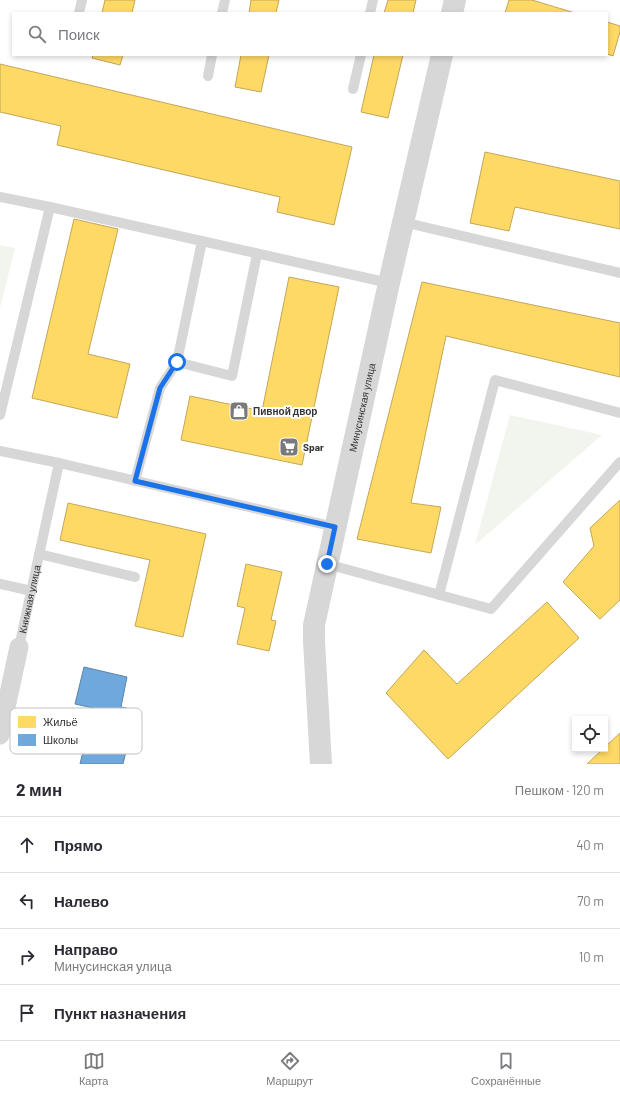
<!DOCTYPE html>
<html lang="ru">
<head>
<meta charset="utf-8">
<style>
	:root { --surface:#fff; --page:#f7f7f7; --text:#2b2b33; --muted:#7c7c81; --line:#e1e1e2; --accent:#7a7a7a }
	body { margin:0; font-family:Barlow,sans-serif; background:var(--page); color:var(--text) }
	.controls { position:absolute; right:12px; bottom:12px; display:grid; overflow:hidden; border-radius:0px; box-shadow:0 2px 6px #0003 }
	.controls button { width:36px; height:36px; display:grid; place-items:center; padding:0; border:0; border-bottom:1px solid var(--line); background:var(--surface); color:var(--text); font:20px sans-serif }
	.stop { position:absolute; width:12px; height:12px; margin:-9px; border:3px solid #1a73e8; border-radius:50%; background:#fff }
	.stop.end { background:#1a73e8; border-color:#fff; box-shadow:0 1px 4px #0008 }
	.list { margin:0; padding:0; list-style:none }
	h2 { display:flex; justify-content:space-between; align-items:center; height:52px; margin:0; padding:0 16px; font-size:17px }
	h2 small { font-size:13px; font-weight:400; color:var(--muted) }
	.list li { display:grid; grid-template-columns:26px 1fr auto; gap:12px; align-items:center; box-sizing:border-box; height:56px; padding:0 16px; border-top:1px solid var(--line) }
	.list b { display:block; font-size:15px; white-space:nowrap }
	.list p { margin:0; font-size:13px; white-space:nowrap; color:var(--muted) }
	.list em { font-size:13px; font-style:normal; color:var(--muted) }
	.icon { flex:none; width:22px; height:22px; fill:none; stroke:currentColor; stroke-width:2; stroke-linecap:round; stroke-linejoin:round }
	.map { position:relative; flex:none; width:620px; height:764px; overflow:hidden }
	.search { position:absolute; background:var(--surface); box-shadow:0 2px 6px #0003; left:12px; right:12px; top:12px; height:44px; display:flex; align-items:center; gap:10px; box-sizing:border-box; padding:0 14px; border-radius:0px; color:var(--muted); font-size:15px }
	.sheet { height:276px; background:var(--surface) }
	nav { display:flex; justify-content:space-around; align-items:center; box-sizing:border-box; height:56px; border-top:1px solid var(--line); background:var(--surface); font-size:11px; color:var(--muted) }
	nav a { display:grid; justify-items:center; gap:2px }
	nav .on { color:var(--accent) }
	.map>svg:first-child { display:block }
	.green { fill:#f1f5ed }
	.homes { fill:#ffd966; stroke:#c2a757 }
	.schools { fill:#6fa8dc; stroke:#5d85a9 }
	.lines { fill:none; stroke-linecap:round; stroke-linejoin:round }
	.service { stroke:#d7d7d7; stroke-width:10 }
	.minor { stroke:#d7d7d7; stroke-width:19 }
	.tertiary { stroke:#d7d7d7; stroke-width:22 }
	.route { stroke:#1a73e8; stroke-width:5 }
	.labels { text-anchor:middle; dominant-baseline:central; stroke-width:4; stroke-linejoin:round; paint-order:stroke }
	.street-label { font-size:10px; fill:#333; stroke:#fff }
	.poi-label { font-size:10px; font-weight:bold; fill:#333; stroke:#fff; text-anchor:start }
	.key { fill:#fff; stroke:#c2c2c2; stroke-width:1 }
	.key-label { font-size:11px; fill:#333 }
</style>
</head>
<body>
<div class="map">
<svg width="620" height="764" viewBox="0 0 620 764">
	<rect width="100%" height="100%" fill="#fff"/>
	<g class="green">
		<path d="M0,245L15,248L0,308Z"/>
		<path d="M510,415L602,435L475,545Z"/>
	</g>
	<g class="homes">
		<path d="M105,0H135L132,13H102Z"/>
		<path d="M251,0H279L276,13H249Z"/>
		<path d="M388,0H416L413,13H384Z"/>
		<path d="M509,0H532L575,13H505Z"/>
		<path d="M607,22L620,26V32L613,56L607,54Z"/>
		<path d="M93,55H123L120,65L92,58Z"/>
		<path d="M241,55H269L261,92L235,87Z"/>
		<path d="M374,55H403L388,118L361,112Z"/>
		<path d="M0,64L352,147L334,225L277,212L280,197L57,145L61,126L0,112Z"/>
		<path d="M485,152L620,181V229L515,207L509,231L470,223Z"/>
		<path d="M74,219L118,229L88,354L130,364L117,418L32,398Z"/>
		<path d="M289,277L339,287L302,465L181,440L190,396L262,411Z"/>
		<path d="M422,282L620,323V377L446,336L411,503L441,507L431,553L357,539Z"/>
		<path d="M620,500V600L600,619L563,582L594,546L590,528Z"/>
		<path d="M68,503L206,534L183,637L135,626L150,560L60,540Z"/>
		<path d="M246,564L282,572L271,620L276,621L269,651L237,644L245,608L237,606Z"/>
		<path d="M547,602L579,638L448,759L386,693L424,650L457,684Z"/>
		<path d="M620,733V764H587L603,749H605V747Z"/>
	</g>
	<path class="schools" d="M84,667L127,677L121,707L136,710L123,764H80L93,708L75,704Z"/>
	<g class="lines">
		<g class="service">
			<path d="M79,13L82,0"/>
			<path d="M222,13L225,0"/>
			<path d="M370,13L373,0"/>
			<path d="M208,76L212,55"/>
			<path d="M353,89L361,55"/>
			<path d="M0,197L50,207L0,415"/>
			<path d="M50,207L389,283"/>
			<path d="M403,222L620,273"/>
			<path d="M177,362L232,376L257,254"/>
			<path d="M0,451L59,463L335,527"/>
			<path d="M135,481L160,388L177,362L202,241"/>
			<path d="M39,554L135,577"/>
			<path d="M327,564L491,609L620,462"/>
			<path d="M0,584L32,591"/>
			<path d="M439,595L495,380L620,413"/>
			<path id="s1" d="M19,647L59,463"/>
		</g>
		<path class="minor" d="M0,735L19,647"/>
		<g class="tertiary">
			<path d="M452,13L455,0"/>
			<path id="s2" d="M321,764L314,641V625L389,283L442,55"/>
		</g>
	</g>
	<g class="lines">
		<path class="route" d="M177,362L160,388L135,481L335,527L327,564"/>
	</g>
	<defs>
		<g id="shop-square" transform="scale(1)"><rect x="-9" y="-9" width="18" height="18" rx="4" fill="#7a7a7a" stroke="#fff"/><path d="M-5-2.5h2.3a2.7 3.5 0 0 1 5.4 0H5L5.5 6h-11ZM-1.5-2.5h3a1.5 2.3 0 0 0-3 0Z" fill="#fff"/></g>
		<g id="supermarket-square" transform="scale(1)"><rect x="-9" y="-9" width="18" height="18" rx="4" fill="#7a7a7a" stroke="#fff"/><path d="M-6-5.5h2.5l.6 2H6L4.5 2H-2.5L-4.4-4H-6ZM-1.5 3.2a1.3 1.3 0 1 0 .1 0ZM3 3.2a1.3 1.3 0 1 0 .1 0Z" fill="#fff"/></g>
	</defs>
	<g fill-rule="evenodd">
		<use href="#shop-square" x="239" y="411"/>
		<use href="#supermarket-square" x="289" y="447"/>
	</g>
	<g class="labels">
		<g class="street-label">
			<text stroke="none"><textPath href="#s2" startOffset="362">Минусинская улица</textPath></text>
			<text stroke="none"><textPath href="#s1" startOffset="49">Книжная улица</textPath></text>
		</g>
		<g class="poi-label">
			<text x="253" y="411">Пивной двор</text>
			<text x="303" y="447">Spar</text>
		</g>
	</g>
	<rect x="10" y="708" width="132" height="46" rx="6" class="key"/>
	<rect x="18" y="716" width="18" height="12" fill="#ffd966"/>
	<rect x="18" y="734" width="18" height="12" fill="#6fa8dc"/>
	<g class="key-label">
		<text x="43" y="726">Жильё</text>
		<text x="43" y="744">Школы</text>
	</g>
</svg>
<div class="controls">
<button><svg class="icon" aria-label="locate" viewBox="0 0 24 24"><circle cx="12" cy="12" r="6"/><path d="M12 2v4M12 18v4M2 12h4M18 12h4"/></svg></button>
</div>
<div class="stop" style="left:177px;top:362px"></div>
<div class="stop end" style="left:327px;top:564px"></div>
<div class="search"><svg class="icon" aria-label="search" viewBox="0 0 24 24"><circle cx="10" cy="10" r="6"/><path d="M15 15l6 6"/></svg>Поиск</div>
</div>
<section class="sheet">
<h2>2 мин<small>Пешком · 120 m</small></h2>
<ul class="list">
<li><svg class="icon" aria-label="ahead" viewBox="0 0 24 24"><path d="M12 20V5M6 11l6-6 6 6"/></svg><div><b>Прямо</b></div><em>40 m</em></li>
<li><svg class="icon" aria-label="left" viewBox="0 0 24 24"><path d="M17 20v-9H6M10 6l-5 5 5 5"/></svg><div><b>Налево</b></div><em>70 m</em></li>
<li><svg class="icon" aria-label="right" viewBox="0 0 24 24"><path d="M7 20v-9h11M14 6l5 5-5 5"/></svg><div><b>Направо</b><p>Минусинская улица</p></div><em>10 m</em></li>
<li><svg class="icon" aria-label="arrive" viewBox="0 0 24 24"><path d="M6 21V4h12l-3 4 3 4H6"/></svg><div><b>Пункт назначения</b></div></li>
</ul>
</section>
<nav>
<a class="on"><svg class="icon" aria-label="map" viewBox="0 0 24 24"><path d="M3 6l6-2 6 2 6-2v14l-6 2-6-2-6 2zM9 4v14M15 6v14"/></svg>Карта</a>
<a><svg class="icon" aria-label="directions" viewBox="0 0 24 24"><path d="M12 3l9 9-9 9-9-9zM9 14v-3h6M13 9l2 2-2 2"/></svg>Маршрут</a>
<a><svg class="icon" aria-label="saved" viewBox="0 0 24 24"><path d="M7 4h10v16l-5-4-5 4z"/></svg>Сохранённые</a>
</nav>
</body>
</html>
